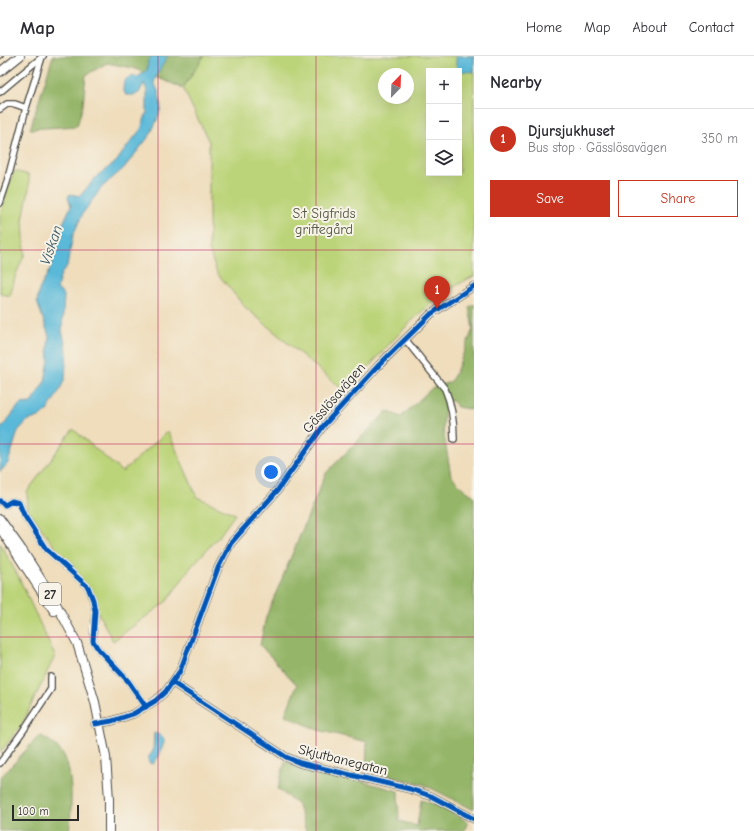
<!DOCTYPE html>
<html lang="en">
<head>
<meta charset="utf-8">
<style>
	:root { --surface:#fff; --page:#f7f7f7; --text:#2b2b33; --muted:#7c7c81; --line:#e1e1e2; --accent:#c8321e }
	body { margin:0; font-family:"Comic Neue",sans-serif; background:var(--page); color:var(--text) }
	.controls { position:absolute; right:12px; top:12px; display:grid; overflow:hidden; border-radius:0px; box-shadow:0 4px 16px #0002 }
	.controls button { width:36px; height:36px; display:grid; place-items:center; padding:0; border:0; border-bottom:1px solid var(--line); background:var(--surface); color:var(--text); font:20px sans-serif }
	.compass { position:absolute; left:378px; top:12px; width:36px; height:36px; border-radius:50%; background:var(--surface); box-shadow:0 4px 16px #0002; rotate:23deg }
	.scale { position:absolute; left:12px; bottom:10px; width:67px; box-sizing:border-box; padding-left:4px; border:2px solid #2b2b2b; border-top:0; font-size:11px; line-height:14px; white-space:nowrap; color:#2b2b2b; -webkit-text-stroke:3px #f7f3e8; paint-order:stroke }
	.you { position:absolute; left:271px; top:416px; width:14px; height:14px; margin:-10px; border:3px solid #fff; border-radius:50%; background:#1a73e8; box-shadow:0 0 0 6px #1a73e833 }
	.badge { display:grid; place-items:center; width:26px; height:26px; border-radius:50%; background:var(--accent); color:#fff; font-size:13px; font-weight:700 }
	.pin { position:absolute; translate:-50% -33px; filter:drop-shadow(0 1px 2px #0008) }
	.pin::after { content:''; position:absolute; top:21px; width:14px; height:12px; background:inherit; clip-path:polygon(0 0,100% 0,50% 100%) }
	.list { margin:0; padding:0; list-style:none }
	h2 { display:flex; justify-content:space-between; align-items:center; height:52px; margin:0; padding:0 16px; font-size:17px }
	h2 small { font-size:13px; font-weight:400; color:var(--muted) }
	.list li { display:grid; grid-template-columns:26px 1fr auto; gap:12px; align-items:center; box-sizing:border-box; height:60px; padding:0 16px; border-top:1px solid var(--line) }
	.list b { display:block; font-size:15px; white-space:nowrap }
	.list p { margin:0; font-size:13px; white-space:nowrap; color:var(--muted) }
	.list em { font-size:13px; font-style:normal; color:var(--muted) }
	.actions { display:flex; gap:8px; padding:12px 16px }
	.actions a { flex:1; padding:9px 0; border:1px solid var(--accent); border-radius:0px; text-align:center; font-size:14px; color:var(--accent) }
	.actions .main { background:var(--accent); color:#fff }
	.icon { flex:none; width:22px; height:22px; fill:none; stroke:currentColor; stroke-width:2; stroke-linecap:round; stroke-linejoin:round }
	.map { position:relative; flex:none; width:474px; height:775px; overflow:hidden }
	header { display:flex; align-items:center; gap:24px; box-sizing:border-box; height:56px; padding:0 20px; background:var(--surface); border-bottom:1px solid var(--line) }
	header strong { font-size:19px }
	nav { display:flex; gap:22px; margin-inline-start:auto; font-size:14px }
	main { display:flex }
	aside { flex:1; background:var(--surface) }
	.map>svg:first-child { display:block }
	.green { fill:#bcd479; stroke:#748052; fill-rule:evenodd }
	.forest { fill:#95b669; stroke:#60704a }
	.water { fill:#5ab9d9; stroke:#427282 }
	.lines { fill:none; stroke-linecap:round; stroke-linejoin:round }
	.minor-casing { stroke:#484641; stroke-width:8 }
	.tertiary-casing { stroke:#484641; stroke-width:9 }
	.secondary-casing { stroke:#484641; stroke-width:10 }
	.primary-casing { stroke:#484641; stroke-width:10 }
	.minor { stroke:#fff; stroke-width:5.5 }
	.tertiary { stroke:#fff; stroke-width:7 }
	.secondary { stroke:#fff; stroke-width:8 }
	.primary { stroke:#fff; stroke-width:8 }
	.rail { stroke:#2b2b2b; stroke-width:1.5; stroke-dasharray:6 3; stroke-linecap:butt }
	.cycleway-casing { stroke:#f7f3e8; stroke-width:8 }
	.cycleway { stroke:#0057b8; stroke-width:5 }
	.grid { fill:none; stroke:#c2185b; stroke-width:1; stroke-opacity:0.55 }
	.labels { text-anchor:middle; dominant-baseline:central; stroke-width:4; stroke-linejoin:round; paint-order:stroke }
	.shield { fill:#f7f3e8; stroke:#686764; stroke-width:1 }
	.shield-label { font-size:13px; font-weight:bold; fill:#2b2b2b }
	.park-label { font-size:14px; fill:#4f553e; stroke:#f7f3e8 }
	.street-label { font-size:14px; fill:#2b2b2b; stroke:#f7f3e8 }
	.water-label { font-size:15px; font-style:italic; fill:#39565f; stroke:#f7f3e8 }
</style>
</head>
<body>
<header>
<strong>Map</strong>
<nav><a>Home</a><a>Map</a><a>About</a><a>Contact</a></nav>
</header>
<main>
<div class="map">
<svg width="474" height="775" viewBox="0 0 474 775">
	<rect width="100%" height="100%" fill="#f7f3e8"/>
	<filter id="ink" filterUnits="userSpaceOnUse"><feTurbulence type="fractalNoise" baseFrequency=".025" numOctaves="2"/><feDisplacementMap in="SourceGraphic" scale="8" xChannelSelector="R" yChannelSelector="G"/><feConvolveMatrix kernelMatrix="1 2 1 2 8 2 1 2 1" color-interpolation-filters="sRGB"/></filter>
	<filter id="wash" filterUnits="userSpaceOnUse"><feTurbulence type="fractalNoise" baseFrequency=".012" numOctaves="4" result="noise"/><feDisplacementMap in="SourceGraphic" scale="16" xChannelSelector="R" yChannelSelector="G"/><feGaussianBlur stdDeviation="0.9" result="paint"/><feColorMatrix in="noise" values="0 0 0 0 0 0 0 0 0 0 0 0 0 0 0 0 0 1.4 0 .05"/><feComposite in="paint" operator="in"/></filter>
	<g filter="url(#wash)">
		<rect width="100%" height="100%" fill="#efddbc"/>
		<g class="green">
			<path d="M204,0H474V220C423,244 386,293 348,334L342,333L245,251L217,217L209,194V86L183,32ZM429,15H459V117H429ZM384,18H408V42H384Z"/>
			<path d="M14,115L29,119V133L23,164L25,198L16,218L10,240L0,237V157Z"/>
			<path d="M73,373L122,416L168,375L197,441L235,458L220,479L191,511L167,545L113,585L84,531L28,454L27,436Z"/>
			<path d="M0,487L19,522L55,600L22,668L0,697Z"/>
		</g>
		<g class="forest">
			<path d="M53,0H204L183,32L133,12L107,7L86,19L83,49L77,70L30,73Z"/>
			<path d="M474,248V354L457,351L453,345H447L445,349L443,373L451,420L465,434L474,440V752L472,753L423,728L366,714L367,686L318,674L285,659L297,629L260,589L266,561L326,417L387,355L401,361L432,332L450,326L456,316L473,273L469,251Z"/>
			<path d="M40,679C47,683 55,688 60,694C74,707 72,757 69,775H0V722Z"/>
			<path d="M285,705L309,715L365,726L398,735L399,765L417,770L421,744L443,751L468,766L464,775H306L298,749L278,733Z"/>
		</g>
		<g class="water">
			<path d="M152,0H168L159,15L154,26L159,37L161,52L157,64L150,79L124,112L102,131L83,157L73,179L67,210L61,218L57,231L58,234L64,239L62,275L67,295L65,322L60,334L47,355L39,361L27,365L18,375L8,407L0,416V374L20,348L31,347L45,325L49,304L48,292L49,280L37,246L39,234L52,209L59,176L71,150L68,141L70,138L80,140L98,119L116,106L129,88L141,73L147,56V35L144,27L139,37L133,39H126L123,34L124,25C129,21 131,19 138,21L147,14L148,4Z"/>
			<path d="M456,0H474V16L458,15L456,9Z"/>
			<path d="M154,677L158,678L165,684L159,700L153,708L149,707L148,702L153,695Z"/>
		</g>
	</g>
	<g filter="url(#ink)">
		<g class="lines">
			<g class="minor-casing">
				<g id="minor">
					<path d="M0,36L43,0"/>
					<path d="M26,52L42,1"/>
					<path d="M0,53L7,48H15L26,52L7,126L0,147"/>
					<path d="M405,283L445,333C452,349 454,365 454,383"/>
					<path d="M0,445L5,449L12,445L19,447L24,459L46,493L88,531L93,544L95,555L93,585L98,593L128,625L146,651"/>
					<path d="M0,707L23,675L51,633V621"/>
				</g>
			</g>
			<g class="tertiary-casing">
				<g id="tertiary">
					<path d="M173,627L286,701L300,707L410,733L431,740L474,763"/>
					<path d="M95,668L112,665L133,658L155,645L166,635L180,615L218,512L231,487L277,435L324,369L379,309L431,258L474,230"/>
				</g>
			</g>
			<g class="secondary-casing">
				<path id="secondary" d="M0,16L20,0"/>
			</g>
			<g class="primary-casing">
				<g id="primary">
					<path d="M0,463L22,494L53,542L77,587L95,646L106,701L109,743V775"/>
					<path d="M0,472L54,555"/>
				</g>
			</g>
			<use href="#minor" class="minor"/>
			<use href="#tertiary" class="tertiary"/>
			<use href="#secondary" class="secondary"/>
			<use href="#primary" class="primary"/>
			<path class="rail" d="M0,3L4,0"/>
			<g class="cycleway-casing">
				<g id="cycleway">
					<path d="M0,445L5,449L12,445L19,447L24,459L46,493L88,531L93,544L95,555L93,585L98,593L128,625L146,651"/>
					<path d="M173,627L286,701L300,707L410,733L431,740L474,763"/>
					<path d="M95,668L112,665L133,658L155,645L166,635L180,615L218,512L231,487L277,435L324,369L379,309L431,258L474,230"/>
				</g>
			</g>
			<use href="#cycleway" class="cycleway"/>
		</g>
	</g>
	<path class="grid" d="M158,0V775M316,0V775M0,194H474M0,388H474M0,581H474"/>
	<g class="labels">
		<rect class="shield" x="39" y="527" width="22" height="22" rx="3"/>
		<g class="shield-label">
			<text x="50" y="538">27</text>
		</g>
		<g class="park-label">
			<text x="324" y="157">S:t Sigfrids<tspan x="324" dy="16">griftegård</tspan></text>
		</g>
		<g class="street-label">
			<text transform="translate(334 342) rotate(-49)">Gässlösavägen</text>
			<text transform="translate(343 704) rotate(14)">Skjutbanegatan</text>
		</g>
		<g class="water-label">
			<text transform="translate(51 189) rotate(-71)">Viskan</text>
		</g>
	</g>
</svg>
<div class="controls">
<button>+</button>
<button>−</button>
<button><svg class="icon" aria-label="layers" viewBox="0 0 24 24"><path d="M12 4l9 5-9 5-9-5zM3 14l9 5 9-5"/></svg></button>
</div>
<svg class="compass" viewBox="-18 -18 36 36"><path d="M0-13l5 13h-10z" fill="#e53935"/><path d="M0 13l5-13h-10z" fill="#7c7c81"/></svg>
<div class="scale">100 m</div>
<div class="you"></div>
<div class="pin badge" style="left:437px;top:253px">1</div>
</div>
<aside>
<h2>Nearby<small></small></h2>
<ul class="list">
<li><span class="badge">1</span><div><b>Djursjukhuset</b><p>Bus stop · Gässlösavägen</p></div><em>350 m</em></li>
</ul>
<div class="actions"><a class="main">Save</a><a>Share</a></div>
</aside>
</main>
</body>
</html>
